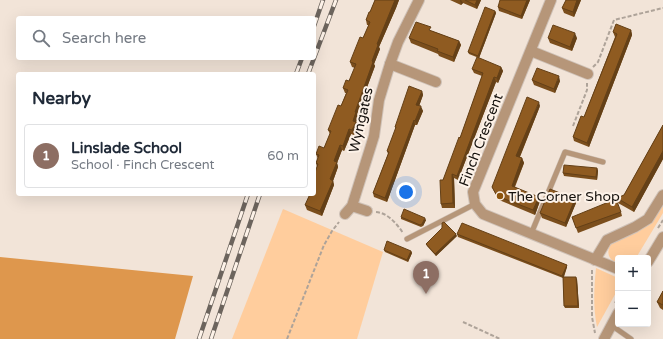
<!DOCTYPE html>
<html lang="en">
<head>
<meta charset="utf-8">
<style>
	:root { --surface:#fff; --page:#f6f6f7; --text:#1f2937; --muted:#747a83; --line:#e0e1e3; --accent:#ea580c }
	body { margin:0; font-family:"Varela Round",sans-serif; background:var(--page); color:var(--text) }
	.controls { position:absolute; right:12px; bottom:12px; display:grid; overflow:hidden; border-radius:4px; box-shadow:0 4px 16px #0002 }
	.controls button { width:36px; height:36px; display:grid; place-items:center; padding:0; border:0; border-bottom:1px solid var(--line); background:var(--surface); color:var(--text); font:20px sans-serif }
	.you { position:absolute; left:406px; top:192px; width:14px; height:14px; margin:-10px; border:3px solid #fff; border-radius:50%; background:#1a73e8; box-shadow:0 0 0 6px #1a73e833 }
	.badge { display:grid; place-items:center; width:26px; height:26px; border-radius:50%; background:var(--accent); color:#fff; font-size:13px; font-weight:700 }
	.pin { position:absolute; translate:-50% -33px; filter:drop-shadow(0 1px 2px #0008) }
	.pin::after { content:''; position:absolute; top:21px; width:14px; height:12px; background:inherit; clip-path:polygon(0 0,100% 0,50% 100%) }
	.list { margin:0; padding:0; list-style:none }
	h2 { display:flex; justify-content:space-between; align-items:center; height:52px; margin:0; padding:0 16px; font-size:17px }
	h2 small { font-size:13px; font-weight:400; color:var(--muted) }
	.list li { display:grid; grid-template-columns:26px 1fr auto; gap:12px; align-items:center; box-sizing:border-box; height:64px; margin:0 8px 8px; padding:0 8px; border:1px solid var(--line); border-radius:4px }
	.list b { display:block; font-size:15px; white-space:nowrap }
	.list p { margin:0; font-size:13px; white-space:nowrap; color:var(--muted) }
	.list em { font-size:13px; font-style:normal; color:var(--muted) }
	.icon { flex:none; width:22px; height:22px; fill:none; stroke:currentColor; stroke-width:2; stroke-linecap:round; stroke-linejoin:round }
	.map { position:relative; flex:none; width:663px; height:339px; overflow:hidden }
	.search { position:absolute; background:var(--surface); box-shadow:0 4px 16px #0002; left:16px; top:16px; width:300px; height:44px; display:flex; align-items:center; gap:10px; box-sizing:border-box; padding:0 14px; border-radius:4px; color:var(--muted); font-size:15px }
	.panel { position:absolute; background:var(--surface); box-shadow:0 4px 16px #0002; left:16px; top:72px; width:300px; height:124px; border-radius:4px }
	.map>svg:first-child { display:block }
	.green { fill:#ffcd9d }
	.forest { fill:#de974d }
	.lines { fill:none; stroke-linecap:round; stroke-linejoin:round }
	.service-casing { stroke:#cfc2b8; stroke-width:6 }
	.minor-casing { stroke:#cfc2b8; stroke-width:12 }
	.path { stroke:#aea399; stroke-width:2; stroke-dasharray:4 2; stroke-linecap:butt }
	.service { stroke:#b69679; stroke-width:5 }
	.minor { stroke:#b69679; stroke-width:10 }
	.rail-casing { stroke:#6c645d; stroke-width:4.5 }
	.rail { stroke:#fdf2e8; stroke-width:3; stroke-dasharray:9; stroke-linecap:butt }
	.wall { fill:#7b4e1c }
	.shaded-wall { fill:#644017 }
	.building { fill:#8f5b21; stroke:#644017 }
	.poi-dot { fill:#8d540c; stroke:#fdf2e8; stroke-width:1.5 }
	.labels { text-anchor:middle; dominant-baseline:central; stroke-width:4; stroke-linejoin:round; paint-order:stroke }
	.street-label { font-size:14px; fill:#15110d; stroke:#fdf2e8 }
	.poi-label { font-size:14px; fill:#15110d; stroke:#fdf2e8; text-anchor:start }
</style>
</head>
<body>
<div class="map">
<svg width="663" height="339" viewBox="0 0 663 339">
	<rect width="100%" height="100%" fill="#f2e4d8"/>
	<g class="green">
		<path d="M663,204V213L636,258H618V264C608,259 606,253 611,243L651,223Z"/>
		<path d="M283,209L383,252L357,339H232Z"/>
		<path d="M596,268L618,278V289L597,327C593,308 594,288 596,268Z"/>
	</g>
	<path class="forest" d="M0,257L193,276L175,339H0Z"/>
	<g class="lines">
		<g class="service-casing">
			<g id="service">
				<path d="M531,234L565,152L603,162"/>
				<path d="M407,239L475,204"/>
				<path d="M611,325L631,339"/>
			</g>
		</g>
		<g class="minor-casing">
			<g id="minor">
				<path d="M551,0L473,192L475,204L483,214L618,269"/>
				<path d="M531,51L588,74"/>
				<path d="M390,64L436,82"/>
				<path d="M352,206L367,211"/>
				<path d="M345,214L352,206L374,136L379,100L390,64L398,42L419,0"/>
				<path d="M595,260L607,240L635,227L648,219L663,195"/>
				<path d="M648,262L663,237"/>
				<path d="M604,339L618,313"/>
			</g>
		</g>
		<g class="path">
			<path d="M593,67L598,62L614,20L663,8"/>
			<path d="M573,126L587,90V83"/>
			<path d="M376,212C388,213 397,224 403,233"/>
			<path d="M658,228L663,220"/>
			<path d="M592,270V317L595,333"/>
			<path d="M615,303L618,298"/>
			<path d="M463,322L500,339"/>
			<path d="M287,339L324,245L332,231L339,222"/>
		</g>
		<use href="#service" class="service"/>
		<use href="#minor" class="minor"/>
		<g class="rail-casing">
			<g id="rail">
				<path d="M314,26L323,0"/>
				<path d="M296,74L302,58"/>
				<path d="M308,74L336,0"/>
				<path d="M199,339L248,194"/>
				<path d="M211,339L260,194"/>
			</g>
		</g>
		<use href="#rail" class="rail"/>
	</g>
	<g class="wall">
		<path d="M375,0H399L396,8L379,47L380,49L374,64L375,66L357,114L358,117L356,122L358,126L354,135L351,134L344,151L342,150L337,163L338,167L333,181L334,185L322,216L307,210L305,205L314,194L317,167L316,163L318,159L316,154L324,148L330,134L328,130L341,106L346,93H345L343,88L349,81L355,68L352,67L350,62L363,38L369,25H367L366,20L370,12Z"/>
		<path d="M450,0H481L477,9L463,3L461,5Z"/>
		<path d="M530,0L522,19L499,11L498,7Z"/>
		<path d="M566,0H581L574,17L564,13L562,8Z"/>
		<path d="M495,11L496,13L479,58L469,54L468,52Z"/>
		<path d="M631,30L632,35L589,147L574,141L573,137L584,117L615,37L613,32Z"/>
		<path d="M432,31L459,41L461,45L454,62L439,56L438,54L411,43L409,38Z"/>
		<path d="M548,38H577L572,51L550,43Z"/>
		<path d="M501,67L503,71L498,83L496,82L458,180L454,178L455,208H442L441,204L443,180L460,138L482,76L474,73L472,69Z"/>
		<path d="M532,80L560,81L555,93L534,85Z"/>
		<path d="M422,91L423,95L419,106L423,111L417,125H415L387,202L374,197L373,193L388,154L387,151L396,129L395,127Z"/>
		<path d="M540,106L520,157L522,158L524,163L515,187L540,201L535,215L499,200L494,191L492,187Z"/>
		<path d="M663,125V159L634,212L618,203L617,198L624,195Z"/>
		<path d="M597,168L598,171L597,180L564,176L563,173Z"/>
		<path d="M575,199L576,203L566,227L542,218L540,213Z"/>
		<path d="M621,212L622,216L578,233L572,217Z"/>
		<path d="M401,217L426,220L423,226L421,227L401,219Z"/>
		<path d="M457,234L567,265V267L564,277L577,279L579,308H565L564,306L563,278L458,237Z"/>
		<path d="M457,236L436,256L427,246L426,244Z"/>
		<path d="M384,250L411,251L412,253L408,262L385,252Z"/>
		<path d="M663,291V310L660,308L657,302Z"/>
	</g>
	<g class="shaded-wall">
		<path d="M395,0H399L396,8L379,47L380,49L374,64L375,66L357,114L358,117L356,122L358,126L354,135L352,130L355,112L372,61L377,44Z"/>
		<path d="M460,0H461L463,3L461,5Z"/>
		<path d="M477,0H481L477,9L475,5Z"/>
		<path d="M527,0H530L522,19L521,16Z"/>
		<path d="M577,0H581L574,17L573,12Z"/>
		<path d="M495,11L496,13L479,58L478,56Z"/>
		<path d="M631,30L632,35L589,147L587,143Z"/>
		<path d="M575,33L577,38L572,51L570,47Z"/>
		<path d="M459,41L461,45L454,62L453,57Z"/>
		<path d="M501,67L503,71L498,83L497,78Z"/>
		<path d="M559,76L560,81L555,93L554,89Z"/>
		<path d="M494,77L496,82L458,180L457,176Z"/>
		<path d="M422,91L423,95L418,109L416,105Z"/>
		<path d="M539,102L540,106L518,161L516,156Z"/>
		<path d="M421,106L423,111L417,125L415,121Z"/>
		<path d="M414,120L415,125L387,202L385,198Z"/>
		<path d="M349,129L351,134L344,151L343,146Z"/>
		<path d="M340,145L342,150L337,163L338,167L333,181L334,185L322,216L320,211L330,179L334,161Z"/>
		<path d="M663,151V159L634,212L632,207Z"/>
		<path d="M522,158L524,163L513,190L512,186Z"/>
		<path d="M597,168L598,171L597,180L596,177Z"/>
		<path d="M452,174L454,178L455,208L453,203Z"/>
		<path d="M539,197L540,201L535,215L533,210Z"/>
		<path d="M575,199L576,203L566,227L565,223Z"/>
		<path d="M425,218L426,220L423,226L422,224Z"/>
		<path d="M456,234L457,236L436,256L435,254Z"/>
		<path d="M411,251L412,253L408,262L407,260Z"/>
		<path d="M567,265V267L563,278L562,276Z"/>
		<path d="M576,277L577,279L579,308L578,306Z"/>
	</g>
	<g class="building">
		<path d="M375,0H395L377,44L378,45L372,61L373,62L355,112H356L353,121L356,122L352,130L349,129L343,146L340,145L334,161L337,162L330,179L333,181L320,211L305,205L310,194H314V175L318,164L316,163L319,155L316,154L319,146L324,148L331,131L328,130L338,105L341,106L348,90L343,88L346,80L349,81L356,64L350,62L360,37L363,38L370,22L366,20L369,12H370Z"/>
		<path d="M465,0H477L475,5Z"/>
		<path d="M500,0H527L521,16L498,7Z"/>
		<path d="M566,0H577L573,12L562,8Z"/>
		<path d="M485,7L495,11L478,56L468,52Z"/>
		<path d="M416,22L431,27L429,30L459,41L453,57L437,51L438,49L409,38Z"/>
		<path d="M616,24L631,30L587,143L573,137L581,116L584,117L588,107L617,34L613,32Z"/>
		<path d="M553,25L575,33L570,47L548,38Z"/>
		<path d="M477,57L501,67L497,78L494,77L457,176L452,174L453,203L441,204L440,180H443L459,137L460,138L483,73L472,69Z"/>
		<path d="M537,68L559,76L554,89L532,80Z"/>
		<path d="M409,86L422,91L416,105L421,106L415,121L414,120L385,198L373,193L389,152L387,151L396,127H395Z"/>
		<path d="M527,97L539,102L516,156L522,158L512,186L539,197L533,210L497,196L492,187Z"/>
		<path d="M663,125V151L632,207L617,198L624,195Z"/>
		<path d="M564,165L597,168L596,177L563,173Z"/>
		<path d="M550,189L575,199L565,223L540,213Z"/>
		<path d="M616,199L621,212L576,228L572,217Z"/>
		<path d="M404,209L425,218L422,224L420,225L401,217Z"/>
		<path d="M444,222L456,234L435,254L426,244L442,228V223Z"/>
		<path d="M462,223L567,265L562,276L457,234Z"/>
		<path d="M387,241L411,251L407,260L384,250Z"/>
		<path d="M563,277H576L578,306H564Z"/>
		<path d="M663,291V305L657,302Z"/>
	</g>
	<circle class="poi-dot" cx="500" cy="196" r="4"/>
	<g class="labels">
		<g class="street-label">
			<text transform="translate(361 120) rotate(-77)">Wyngates</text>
			<text transform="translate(481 140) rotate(-69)">Finch Crescent</text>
		</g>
		<g class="poi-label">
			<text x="508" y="196">The Corner Shop</text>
		</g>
	</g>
</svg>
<div class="controls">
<button>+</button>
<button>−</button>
</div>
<div class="you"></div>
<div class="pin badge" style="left:426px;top:294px;background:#8d6e63">1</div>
<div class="search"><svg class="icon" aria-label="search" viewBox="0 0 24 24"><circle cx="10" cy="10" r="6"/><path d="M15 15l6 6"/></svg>Search here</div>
<section class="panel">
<h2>Nearby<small></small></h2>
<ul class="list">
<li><span class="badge" style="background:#8d6e63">1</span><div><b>Linslade School</b><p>School · Finch Crescent</p></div><em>60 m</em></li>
</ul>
</section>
</div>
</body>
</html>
